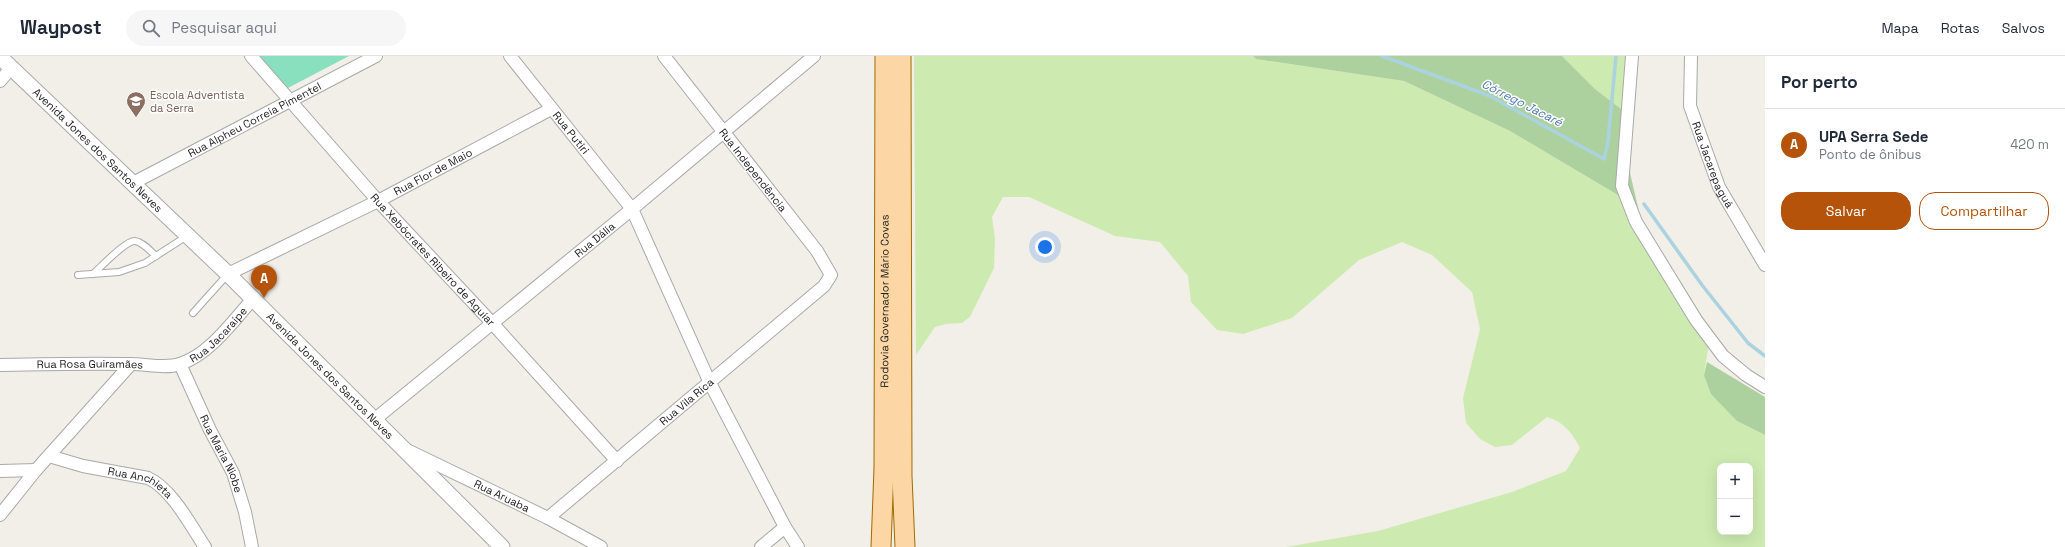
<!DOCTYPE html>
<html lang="pt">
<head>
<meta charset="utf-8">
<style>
	:root { --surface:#fff; --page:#f6f6f7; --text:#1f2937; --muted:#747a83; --line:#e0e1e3; --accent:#b45309 }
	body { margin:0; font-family:"Space Grotesk",sans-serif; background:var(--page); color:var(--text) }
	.controls { position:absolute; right:12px; bottom:12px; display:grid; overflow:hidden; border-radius:8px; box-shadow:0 4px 16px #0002 }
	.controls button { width:36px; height:36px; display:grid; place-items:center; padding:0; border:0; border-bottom:1px solid var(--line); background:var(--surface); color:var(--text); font:20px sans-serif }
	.you { position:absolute; left:1045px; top:191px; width:14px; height:14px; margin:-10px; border:3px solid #fff; border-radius:50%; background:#1a73e8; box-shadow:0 0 0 6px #1a73e833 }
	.badge { display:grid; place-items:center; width:26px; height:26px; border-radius:50%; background:var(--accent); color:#fff; font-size:13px; font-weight:700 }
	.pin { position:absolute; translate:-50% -33px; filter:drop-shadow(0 1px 2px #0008) }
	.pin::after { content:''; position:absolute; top:21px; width:14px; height:12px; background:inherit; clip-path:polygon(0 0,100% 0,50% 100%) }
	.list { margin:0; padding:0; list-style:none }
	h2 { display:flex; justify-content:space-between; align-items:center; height:52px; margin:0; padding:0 16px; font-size:17px }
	h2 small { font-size:13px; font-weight:400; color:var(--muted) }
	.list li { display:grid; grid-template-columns:26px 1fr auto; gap:12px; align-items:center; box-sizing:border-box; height:72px; padding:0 16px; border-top:1px solid var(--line) }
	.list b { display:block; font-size:15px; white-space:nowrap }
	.list p { margin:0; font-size:13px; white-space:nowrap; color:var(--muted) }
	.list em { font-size:13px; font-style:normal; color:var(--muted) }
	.actions { display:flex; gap:8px; padding:12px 16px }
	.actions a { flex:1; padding:9px 0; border:1px solid var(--accent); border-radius:16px; text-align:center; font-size:14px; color:var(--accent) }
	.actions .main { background:var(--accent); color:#fff }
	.icon { flex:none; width:22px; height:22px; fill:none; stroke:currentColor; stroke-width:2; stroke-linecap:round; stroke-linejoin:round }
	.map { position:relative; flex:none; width:1765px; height:491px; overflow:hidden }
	header { display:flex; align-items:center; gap:24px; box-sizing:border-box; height:56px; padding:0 20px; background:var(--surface); border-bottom:1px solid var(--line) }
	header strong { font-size:19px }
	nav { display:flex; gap:22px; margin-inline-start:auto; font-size:14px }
	.search { width:280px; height:36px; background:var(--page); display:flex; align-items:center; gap:10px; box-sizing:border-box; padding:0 14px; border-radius:22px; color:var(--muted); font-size:15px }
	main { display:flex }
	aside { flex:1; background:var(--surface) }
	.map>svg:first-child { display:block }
	.grass { fill:#cdebb0; fill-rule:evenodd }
	.forest { fill:#add19e }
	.pitch { fill:#88e0be }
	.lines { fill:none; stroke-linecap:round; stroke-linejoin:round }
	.stream { stroke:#aad3df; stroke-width:3.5 }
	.service-casing { stroke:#a9a9a9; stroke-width:8 }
	.minor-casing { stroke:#a9a9a9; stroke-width:14 }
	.tertiary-casing { stroke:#a9a9a9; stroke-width:17 }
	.primary-casing { stroke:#a06b00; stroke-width:21 }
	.service { stroke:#fff; stroke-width:6 }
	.minor { stroke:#fff; stroke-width:12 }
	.tertiary { stroke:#fff; stroke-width:15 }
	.primary { stroke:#fcd6a4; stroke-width:19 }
	.labels { text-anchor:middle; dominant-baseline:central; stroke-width:3; stroke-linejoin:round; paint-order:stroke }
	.education-label { font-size:11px; fill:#785e54; stroke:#fff; text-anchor:start }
	.street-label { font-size:11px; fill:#222; stroke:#fff }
	.water-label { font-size:12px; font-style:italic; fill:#4a7aab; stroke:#fff }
</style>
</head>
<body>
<header>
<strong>Waypost</strong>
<div class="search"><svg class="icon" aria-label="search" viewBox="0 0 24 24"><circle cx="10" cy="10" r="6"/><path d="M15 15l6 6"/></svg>Pesquisar aqui</div>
<nav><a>Mapa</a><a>Rotas</a><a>Salvos</a></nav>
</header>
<main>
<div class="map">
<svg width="1765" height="491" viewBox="0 0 1765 491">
	<rect width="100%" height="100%" fill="#f2efe9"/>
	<g class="grass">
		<path d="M914,0H1253L1256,3L1404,25L1510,75L1638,151L1642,168L1679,223L1711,274L1704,319L1737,365L1765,379V491H1286L1378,475L1512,436L1566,415L1580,392C1572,377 1564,366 1547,361L1512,389L1495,391L1480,383L1466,367L1463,342L1480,273L1472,236L1432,199L1402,186L1359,204L1292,262L1243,278L1217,274L1191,246L1188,220L1160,186L1115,180L1029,141H1003L992,161L995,183L994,212L970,261L962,267L946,268L935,271L916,299ZM1720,410H1750V476H1720Z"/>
		<path d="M1562,0H1631L1629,59L1595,33Z"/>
	</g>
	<g class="forest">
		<path d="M1253,0H1562L1595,33L1629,59L1630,117L1638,151L1510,75L1404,25L1256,3Z"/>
		<path d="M1707,306L1765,341V379L1737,365L1711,338L1704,319Z"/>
	</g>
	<path class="pitch" d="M259,0H349L286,33Z"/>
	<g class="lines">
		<g class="stream">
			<path d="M1382,0L1490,40L1604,103L1608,86L1616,0"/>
			<path d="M1644,148L1702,229L1748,287L1765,300"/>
		</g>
		<g class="service-casing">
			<g id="service">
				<path d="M93,218C101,211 126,184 135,185C143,186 150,195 156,200"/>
				<path d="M78,219L119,216L145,207L187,180"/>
				<path d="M193,257L228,218"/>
			</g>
		</g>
		<g class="minor-casing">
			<g id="minor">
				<path id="s1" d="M251,0L378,145L493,268L617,405"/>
				<path id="s2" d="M510,0L632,153L710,327L785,471L798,491"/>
				<path d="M1632,0L1622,130L1636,166L1696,264L1723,300L1746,319L1765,331"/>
				<path id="s3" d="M1691,0L1690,50L1719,131L1765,209"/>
				<path d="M0,25L11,12"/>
				<path id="s4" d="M133,127L376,0"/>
				<path id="s5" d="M228,218L378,145L551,53"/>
				<path id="s6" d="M180,308L210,374L233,417L245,456L252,491"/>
				<path id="s7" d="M0,309C44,308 88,307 131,308C147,308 165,313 180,308C210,298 232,266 252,244"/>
				<path id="s8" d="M374,364L632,153L814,0"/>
				<path id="s9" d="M409,395L548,462L601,491"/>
				<path id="s10" d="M49,400L83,410L148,422C172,433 191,470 205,491"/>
				<path d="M0,415L36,414"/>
				<path d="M0,459L36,414L131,308"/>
				<path id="s11" d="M548,462L824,230L831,219L817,195L664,0"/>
				<path d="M761,491L785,471"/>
			</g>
		</g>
		<g class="tertiary-casing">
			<g id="tertiary">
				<path id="s12" d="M0,1L228,218L502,491"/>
			</g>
		</g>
		<g class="primary-casing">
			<g id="primary">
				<path d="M901,0L902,420L905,491"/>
				<path id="s13" d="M881,491L884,412L885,0"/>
			</g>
		</g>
		<use href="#service" class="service"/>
		<use href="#minor" class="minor"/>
		<use href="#tertiary" class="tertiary"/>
		<use href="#primary" class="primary"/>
	</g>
	<defs>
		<g id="school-pin" transform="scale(1)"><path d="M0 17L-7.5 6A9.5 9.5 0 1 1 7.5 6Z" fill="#8d6e63" stroke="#fff"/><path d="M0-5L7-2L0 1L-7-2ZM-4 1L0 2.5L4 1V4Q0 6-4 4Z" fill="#fff"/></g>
	</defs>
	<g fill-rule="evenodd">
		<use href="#school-pin" x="136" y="45"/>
	</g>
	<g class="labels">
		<g class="education-label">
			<text x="150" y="39">Escola Adventista<tspan x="150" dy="13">da Serra</tspan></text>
		</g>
		<g class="street-label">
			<text stroke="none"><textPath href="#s4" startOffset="137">Rua Alpheu Correia Pimentel</textPath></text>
			<text stroke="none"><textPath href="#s2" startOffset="98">Rua Putiri</textPath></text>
			<text stroke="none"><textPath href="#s12" startOffset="135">Avenida Jones dos Santos Neves</textPath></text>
			<text stroke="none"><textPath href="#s3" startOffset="113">Rua Jacarepaguá</textPath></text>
			<text transform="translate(753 114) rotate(52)">Rua Independência</text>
			<text stroke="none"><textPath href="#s5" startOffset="229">Rua Flor de Maio</textPath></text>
			<text stroke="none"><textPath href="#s8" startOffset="285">Rua Dália</textPath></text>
			<text stroke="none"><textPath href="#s1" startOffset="273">Rua Xebócrates Ribeiro de Aguiar</textPath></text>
			<text stroke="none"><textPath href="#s13" startOffset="246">Rodovia Governador Mário Covas</textPath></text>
			<text stroke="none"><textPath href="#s7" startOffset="229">Rua Jacaraípe</textPath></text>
			<text stroke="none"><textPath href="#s7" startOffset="90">Rua Rosa Guiramães</textPath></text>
			<text stroke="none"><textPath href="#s12" startOffset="459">Avenida Jones dos Santos Neves</textPath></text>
			<text stroke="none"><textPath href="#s11" startOffset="181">Rua Vila Rica</textPath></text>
			<text stroke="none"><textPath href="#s6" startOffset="99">Rua Maria Niobe</textPath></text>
			<text stroke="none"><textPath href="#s10" startOffset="96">Rua Anchieta</textPath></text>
			<text stroke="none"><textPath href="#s9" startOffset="103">Rua Aruaba</textPath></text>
		</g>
		<g class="water-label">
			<text transform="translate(1522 47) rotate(27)">Córrego Jacaré</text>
		</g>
	</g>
</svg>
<div class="controls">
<button>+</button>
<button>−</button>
</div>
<div class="you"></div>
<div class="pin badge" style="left:264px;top:242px">A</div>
</div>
<aside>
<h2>Por perto<small></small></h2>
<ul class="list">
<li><span class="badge">A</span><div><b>UPA Serra Sede</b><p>Ponto de ônibus</p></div><em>420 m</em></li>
</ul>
<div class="actions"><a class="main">Salvar</a><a>Compartilhar</a></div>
</aside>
</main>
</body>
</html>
